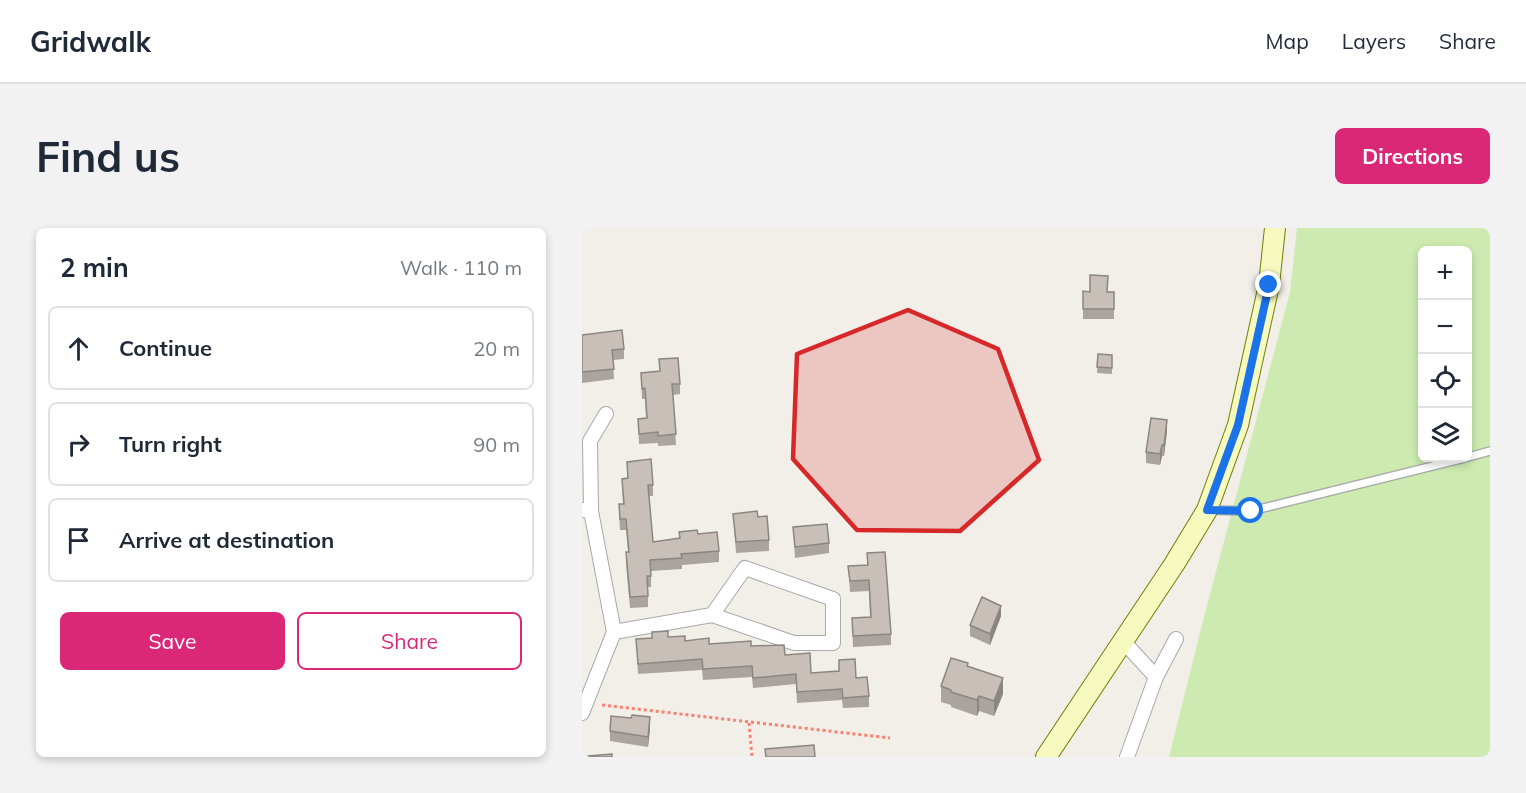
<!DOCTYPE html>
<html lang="en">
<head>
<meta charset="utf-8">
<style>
	:root { --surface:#fff; --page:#f2f2f3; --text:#1f2937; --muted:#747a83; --line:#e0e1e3; --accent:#db2777 }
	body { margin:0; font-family:Mulish,sans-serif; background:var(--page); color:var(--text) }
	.controls { position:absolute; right:18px; top:18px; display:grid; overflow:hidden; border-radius:9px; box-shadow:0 3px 9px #0003 }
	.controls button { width:54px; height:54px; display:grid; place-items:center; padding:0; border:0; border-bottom:2px solid var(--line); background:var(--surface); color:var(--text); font:30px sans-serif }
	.stop { position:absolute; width:18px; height:18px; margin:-14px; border:4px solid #1a73e8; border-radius:50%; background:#fff }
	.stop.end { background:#1a73e8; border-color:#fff; box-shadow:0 2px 6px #0008 }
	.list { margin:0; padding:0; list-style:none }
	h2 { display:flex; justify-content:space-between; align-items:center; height:78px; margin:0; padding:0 24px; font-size:26px }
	h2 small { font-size:20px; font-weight:400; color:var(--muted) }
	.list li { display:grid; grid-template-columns:39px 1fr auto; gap:18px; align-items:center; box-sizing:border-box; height:84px; margin:0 12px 12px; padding:0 12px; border:2px solid var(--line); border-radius:9px }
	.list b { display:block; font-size:22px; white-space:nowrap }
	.list em { font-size:20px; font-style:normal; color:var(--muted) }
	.actions { display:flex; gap:12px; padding:18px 24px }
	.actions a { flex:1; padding:14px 0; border:2px solid var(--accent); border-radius:9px; text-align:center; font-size:21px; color:var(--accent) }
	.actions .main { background:var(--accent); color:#fff }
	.icon { flex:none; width:33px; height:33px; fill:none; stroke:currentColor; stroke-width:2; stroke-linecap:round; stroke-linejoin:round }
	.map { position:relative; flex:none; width:908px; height:529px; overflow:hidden; border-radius:9px }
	header { display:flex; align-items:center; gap:36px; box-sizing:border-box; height:84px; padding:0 30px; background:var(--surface); border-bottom:2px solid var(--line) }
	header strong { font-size:28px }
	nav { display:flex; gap:33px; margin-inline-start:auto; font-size:21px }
	.intro { display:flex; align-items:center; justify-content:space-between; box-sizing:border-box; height:144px; padding:0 36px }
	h1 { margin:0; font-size:42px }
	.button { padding:15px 27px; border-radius:9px; background:var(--accent); color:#fff; font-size:21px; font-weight:700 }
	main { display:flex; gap:36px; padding:0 36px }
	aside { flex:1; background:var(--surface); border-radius:9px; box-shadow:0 3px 9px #0003 }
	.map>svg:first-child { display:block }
	.grass { fill:#cdebb0; fill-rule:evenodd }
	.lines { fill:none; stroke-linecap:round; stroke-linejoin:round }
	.lane-casing { stroke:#a9a9a9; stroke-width:10 }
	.street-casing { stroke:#a9a9a9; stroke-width:16 }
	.secondary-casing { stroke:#707d05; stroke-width:22 }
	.path { stroke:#fa8072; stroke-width:3; stroke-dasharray:3 3; stroke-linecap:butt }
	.lane { stroke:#fff; stroke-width:7 }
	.street { stroke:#fff; stroke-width:14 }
	.secondary { stroke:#f7fabf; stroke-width:20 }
	.wall { fill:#aba49e }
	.shaded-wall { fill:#8b8681 }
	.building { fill:#c7bfb8; stroke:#8b8681; stroke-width:1.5 }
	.route { stroke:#1a73e8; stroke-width:8 }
	.marked { fill:#d62828; fill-opacity:0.2; stroke:#d62828; stroke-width:4.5; stroke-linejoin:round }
</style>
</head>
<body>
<header>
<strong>Gridwalk</strong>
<nav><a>Map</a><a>Layers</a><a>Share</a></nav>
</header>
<div class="intro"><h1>Find us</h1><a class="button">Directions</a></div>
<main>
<aside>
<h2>2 min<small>Walk · 110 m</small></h2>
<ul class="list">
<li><svg class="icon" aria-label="ahead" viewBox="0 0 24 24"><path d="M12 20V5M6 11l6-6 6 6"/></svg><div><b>Continue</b></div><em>20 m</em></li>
<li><svg class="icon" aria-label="right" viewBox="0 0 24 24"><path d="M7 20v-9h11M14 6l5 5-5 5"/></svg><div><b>Turn right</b></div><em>90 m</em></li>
<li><svg class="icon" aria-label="arrive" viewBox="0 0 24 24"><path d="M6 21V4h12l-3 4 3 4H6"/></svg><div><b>Arrive at destination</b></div></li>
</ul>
<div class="actions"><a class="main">Save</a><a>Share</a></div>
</aside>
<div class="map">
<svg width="908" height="529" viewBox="0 0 908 529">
	<rect width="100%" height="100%" fill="#f2efe9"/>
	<path class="grass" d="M715,0H908V529H587L618,404L708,64ZM840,22H886V230H840Z"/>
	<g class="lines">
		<g class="lane-casing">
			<g id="lane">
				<path d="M886,229L908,223"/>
				<path d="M627,282L669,283L883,230"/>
			</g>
		</g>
		<g class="street-casing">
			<g id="street">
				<path d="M0,282L9,283L32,404L0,485"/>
				<path d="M9,283L8,213L24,186"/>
				<path d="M32,404L130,387L212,415H251V371L163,340L130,387"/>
				<path d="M541,413L574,449"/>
				<path d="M545,529L574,449L594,411"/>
			</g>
		</g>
		<g class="secondary-casing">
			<path id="secondary" d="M464,529L593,335L625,282L656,197L687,57L693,0"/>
		</g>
		<g class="path">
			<path d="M20,477L308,510"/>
			<path d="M167,495L170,529"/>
		</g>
		<use href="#lane" class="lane"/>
		<use href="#street" class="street"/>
		<use href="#secondary" class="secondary"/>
	</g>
	<g class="wall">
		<path d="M501,63L532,64V91H501Z"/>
		<path d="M0,107L42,121V131L31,132L32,151L0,155Z"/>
		<path d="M516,126L530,127V146L515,145Z"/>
		<path d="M77,131L98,156V166L91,167L94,217L76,218V215L57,216L56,191L64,190L63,171H60L59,145L78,143Z"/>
		<path d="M585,203L582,228H580L578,237L564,235V224Z"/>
		<path d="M45,234L71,257V268H67L71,314L97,310V304L116,306L137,323V334L100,337V341L69,343V359H66V379L48,380L44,335V324H46L44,302H38L37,287V276H41L40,251H45Z"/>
		<path d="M151,286L176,289L187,312V323L154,325Z"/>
		<path d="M211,299L247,315V325L213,330Z"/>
		<path d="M285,325L309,406V417L271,419L270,390L288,389L287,363L268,364L266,338L285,337Z"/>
		<path d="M419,388L408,417L388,408V397Z"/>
		<path d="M70,404L103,413L127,416L169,418L203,427L229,445L257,443V432L274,450L287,468V479L261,480L260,472L215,475L214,456L171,460L170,449L121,452L120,442L56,446L54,411L70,410Z"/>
		<path d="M386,438L421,466L412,488L397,483L395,488L369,479V477L359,474V458Z"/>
		<path d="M68,500L66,519L28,513V503Z"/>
	</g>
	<g class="shaded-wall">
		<path d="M585,192V203L582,228V217Z"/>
		<path d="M580,217V228L578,237V226Z"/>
		<path d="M419,378V388L408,417V406Z"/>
		<path d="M421,450V466L412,488V473Z"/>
		<path d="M397,468V483L395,488V472Z"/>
		<path d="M68,489V500L66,519V509Z"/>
	</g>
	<g class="building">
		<path d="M508,47L526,48L525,64H532V81H501V63L508,64Z"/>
		<path d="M40,102L42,121L30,122L32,141L0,144V107Z"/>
		<path d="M516,126L530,127V140L515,139Z"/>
		<path d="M96,130L98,156H90L94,206L76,208V204L57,206L56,191L65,190L63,160L60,161L59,145L78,143L77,131Z"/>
		<path d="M569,190L585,192L582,217H580L578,226L564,224Z"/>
		<path d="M69,231L71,257H66L71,314L98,310L97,304L115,302L116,306L135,304L137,323L99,326L100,330L68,332L69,348H65L66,368L48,369L44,324H47L44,291H38L37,276H42L40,251L46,250L45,234Z"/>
		<path d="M175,283L176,289L185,288L187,312L154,314L151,286Z"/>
		<path d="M245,296L247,315L213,319L211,299Z"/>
		<path d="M303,324L309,406L271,408L270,390L289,389L287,352L268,353L266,338L286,337L285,325Z"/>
		<path d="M400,369L419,378L408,406L388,397Z"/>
		<path d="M86,403V409L103,408V413L127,410V416L169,413V418L202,417L203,427L228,425L229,445L257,443V432L273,431L274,450L285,449L287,468L261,470L260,461L215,464L214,446L171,450L170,438L121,441L120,431L56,436L54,411L70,410V404Z"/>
		<path d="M369,430L386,435L385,438L421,450L412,473L397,468L395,472L369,464V462L359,458Z"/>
		<path d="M50,487L68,489L66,509L28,503L29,488L49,490Z"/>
		<path d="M232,517L233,529H184L183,521Z"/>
		<path d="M30,526V529H6V528Z"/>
	</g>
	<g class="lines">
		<path class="route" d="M669,283L625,282L656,197L687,57"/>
	</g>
	<path class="marked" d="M326,82L416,121L457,232L378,303L275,302L211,231L215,126Z"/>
</svg>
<div class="controls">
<button>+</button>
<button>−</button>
<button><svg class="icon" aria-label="locate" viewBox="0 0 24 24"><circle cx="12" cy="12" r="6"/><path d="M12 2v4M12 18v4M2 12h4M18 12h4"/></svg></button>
<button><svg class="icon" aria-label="layers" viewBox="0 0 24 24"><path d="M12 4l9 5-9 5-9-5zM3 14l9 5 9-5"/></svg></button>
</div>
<div class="stop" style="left:669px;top:283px"></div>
<div class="stop end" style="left:687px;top:57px"></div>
</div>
</main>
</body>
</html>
